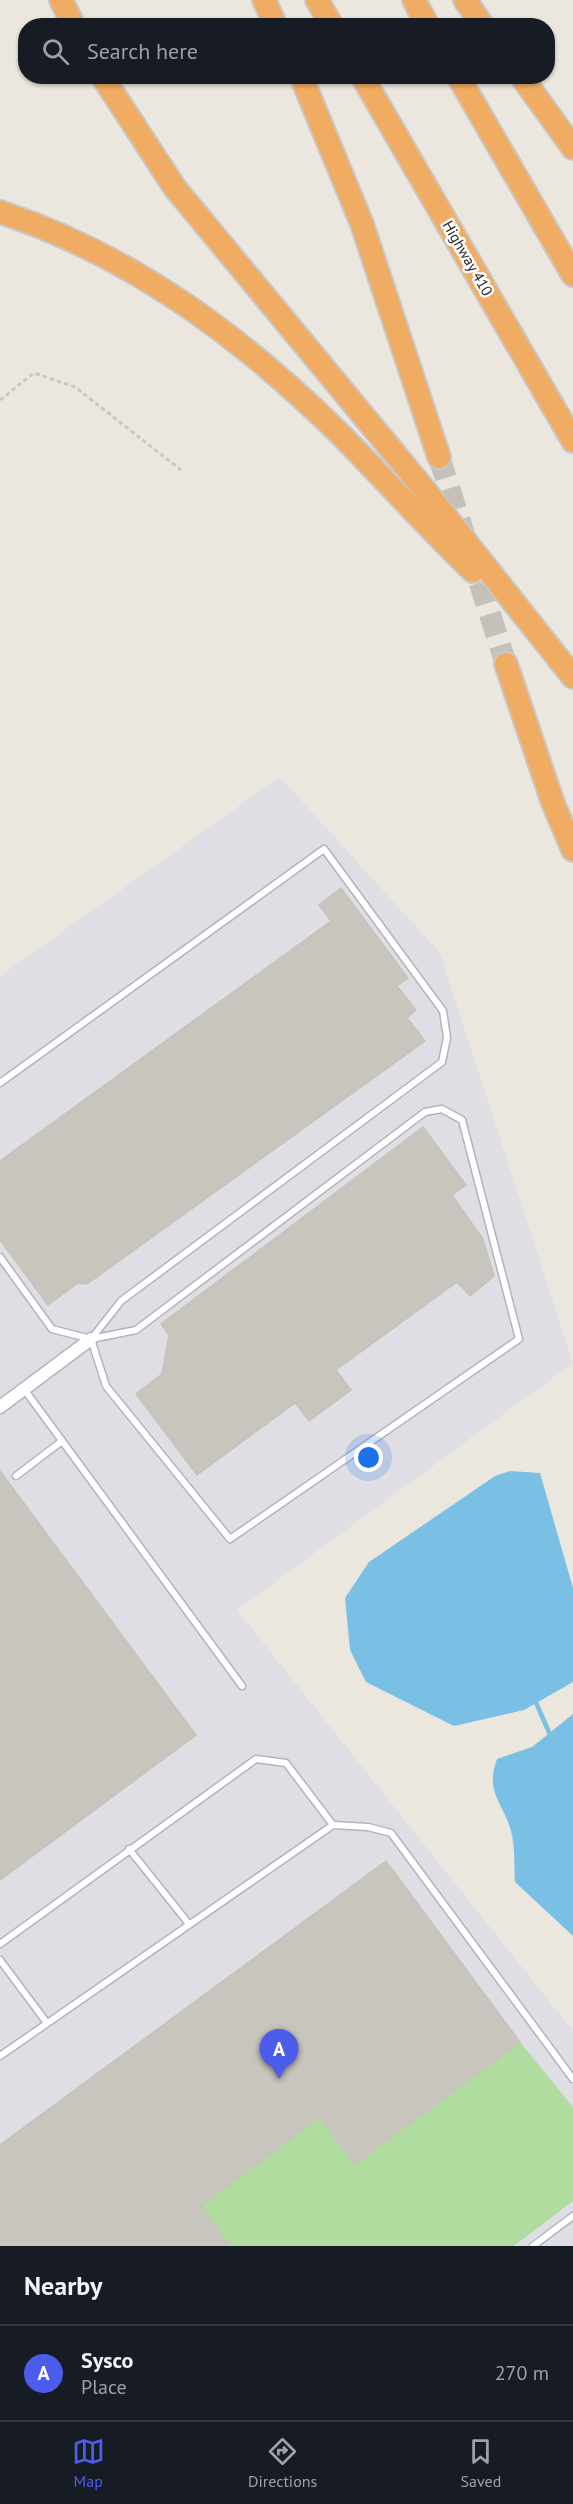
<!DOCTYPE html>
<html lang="en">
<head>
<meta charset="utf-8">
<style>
	:root { --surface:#171b24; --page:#20242c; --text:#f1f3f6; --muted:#9ea1a6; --line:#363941; --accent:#4c5deb }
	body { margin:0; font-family:"PT Sans",sans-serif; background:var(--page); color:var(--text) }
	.you { position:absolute; left:369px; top:1458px; width:21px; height:21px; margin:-15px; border:4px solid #fff; border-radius:50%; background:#1a73e8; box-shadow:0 0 0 9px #1a73e833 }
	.badge { display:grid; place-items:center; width:39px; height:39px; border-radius:50%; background:var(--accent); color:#fff; font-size:20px; font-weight:700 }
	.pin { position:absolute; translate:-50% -50px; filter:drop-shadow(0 2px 3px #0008) }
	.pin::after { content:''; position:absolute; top:32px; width:21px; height:18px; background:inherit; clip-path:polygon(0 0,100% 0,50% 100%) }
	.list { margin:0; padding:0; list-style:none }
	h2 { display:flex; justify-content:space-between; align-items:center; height:78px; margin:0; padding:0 24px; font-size:26px }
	h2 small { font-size:20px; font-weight:400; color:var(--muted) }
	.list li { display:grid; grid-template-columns:39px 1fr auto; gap:18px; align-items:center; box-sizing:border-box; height:96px; padding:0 24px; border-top:2px solid var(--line) }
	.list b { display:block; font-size:22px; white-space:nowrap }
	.list p { margin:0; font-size:20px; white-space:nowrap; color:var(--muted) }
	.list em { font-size:20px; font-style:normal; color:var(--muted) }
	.icon { flex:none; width:33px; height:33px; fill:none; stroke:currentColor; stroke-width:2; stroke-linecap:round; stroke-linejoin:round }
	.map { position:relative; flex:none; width:573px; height:2246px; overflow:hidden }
	.search { position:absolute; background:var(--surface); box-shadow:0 2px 4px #0004; left:18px; right:18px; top:18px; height:66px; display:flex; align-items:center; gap:15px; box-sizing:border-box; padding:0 21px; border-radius:24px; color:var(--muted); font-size:22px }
	.sheet { height:174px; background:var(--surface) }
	nav { display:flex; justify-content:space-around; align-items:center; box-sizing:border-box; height:84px; border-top:2px solid var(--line); background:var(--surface); font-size:16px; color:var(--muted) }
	nav a { display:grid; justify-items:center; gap:3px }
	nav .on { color:var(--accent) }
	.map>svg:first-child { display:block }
	.industrial { fill:#e0dee5 }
	.green { fill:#b0dd9f }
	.water { fill:#7ac0e4 }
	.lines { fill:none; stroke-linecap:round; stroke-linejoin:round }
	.stream { stroke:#7ac0e4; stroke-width:4.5 }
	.building { fill:#c7c5bd; stroke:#c7c3b8; stroke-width:1.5 }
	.highway-tunnel { stroke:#c5c1ba; stroke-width:22; stroke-dasharray:22 11; stroke-linecap:butt }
	.lane-casing { stroke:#b2b3bd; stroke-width:9 }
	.street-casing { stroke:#b2b3bd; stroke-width:15 }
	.highway-casing { stroke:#c8c8c8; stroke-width:26 }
	.path { stroke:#c8c8c8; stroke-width:3; stroke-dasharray:4.5 3; stroke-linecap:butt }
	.lane { stroke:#fff; stroke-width:6 }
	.street { stroke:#fff; stroke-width:12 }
	.highway { stroke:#f1ac64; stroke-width:22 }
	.labels { text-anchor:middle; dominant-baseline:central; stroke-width:5; stroke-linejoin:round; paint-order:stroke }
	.street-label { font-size:15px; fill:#2b2b2b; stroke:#fff }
</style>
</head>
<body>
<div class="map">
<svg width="573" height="2246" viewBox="0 0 573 2246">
	<rect width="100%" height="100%" fill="#ebe7de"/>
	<path class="industrial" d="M280,777L440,953L573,1363L237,1610L573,2031V2246H0V976Z"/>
	<path class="green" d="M520,2042L573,2107V2201L514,2246H230L201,2206L320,2117L355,2163Z"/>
	<g class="water">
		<path d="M510,1471L540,1473L573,1588V1682L524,1710L454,1726L366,1682L350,1650L345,1598L369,1562L495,1476Z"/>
		<path d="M573,1714V1936L515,1882C514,1867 515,1850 512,1835C505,1803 484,1794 497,1759L532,1747Z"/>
	</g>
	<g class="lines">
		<path class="stream" d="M534,1698L552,1739"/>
	</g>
	<g class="building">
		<path d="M341,888L408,978L397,986L416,1010L407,1018L425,1041L87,1284L78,1283L48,1305L0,1240V1161L331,921L319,905Z"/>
		<path d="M423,1127L466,1185L452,1195L483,1239L494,1276L470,1296L457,1282L336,1370L351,1390L309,1421L295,1403L197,1475L136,1394L162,1374L169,1335L161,1324Z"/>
		<path d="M0,1471L196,1735L0,1880Z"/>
		<path d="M386,1861L520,2042L355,2164L320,2117L201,2206L230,2246H0V2145Z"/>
	</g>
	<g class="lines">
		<path class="highway-tunnel" d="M439,457L506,664"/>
		<g class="lane-casing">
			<g id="lane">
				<path d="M0,1083L324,849L443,1011L447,1038L442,1062L121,1301L92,1338"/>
				<path d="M0,1257L52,1329L91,1339L136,1330L425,1112L442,1109L462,1120L519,1339L230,1539L106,1386L91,1339"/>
				<path d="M24,1389L242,1686"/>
				<path d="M16,1476L62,1441"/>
				<path d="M333,1825L368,1827L391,1833L573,2079"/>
				<path d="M129,1849L189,1924"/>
				<path d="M0,1944L256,1759L286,1763L333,1825L0,2056"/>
				<path d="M0,1960L47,2023"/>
				<path d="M533,2246L573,2216"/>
			</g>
		</g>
		<g class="street-casing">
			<path id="street" d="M0,1407L91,1339"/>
		</g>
		<g class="highway-casing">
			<g id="highway">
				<path d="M61,0L74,26"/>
				<path d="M264,0L276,26"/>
				<path d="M317,0L332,26"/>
				<path d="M414,0L428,26"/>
				<path d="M465,0L483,26"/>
				<path d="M102,76L175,188L424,489L573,677"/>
				<path d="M301,76L362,224L439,457"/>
				<path d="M362,76L573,441"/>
				<path d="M458,76L573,275"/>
				<path d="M521,76L573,148"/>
				<path d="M0,212C131,255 240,336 337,431C383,477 426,526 473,571"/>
				<path d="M506,664L553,803L573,850"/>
			</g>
		</g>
		<path class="path" d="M0,400L34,373L75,387L181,470"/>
		<use href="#lane" class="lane"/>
		<use href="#street" class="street"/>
		<use href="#highway" class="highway"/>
	</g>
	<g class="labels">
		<g class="street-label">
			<text transform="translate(468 258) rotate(60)">Highway 410</text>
		</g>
	</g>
</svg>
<div class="you"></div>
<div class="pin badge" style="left:279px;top:2079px">A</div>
<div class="search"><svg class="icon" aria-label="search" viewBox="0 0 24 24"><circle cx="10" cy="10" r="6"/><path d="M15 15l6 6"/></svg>Search here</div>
</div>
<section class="sheet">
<h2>Nearby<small></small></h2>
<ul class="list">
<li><span class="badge">A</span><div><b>Sysco</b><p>Place</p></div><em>270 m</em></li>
</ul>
</section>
<nav>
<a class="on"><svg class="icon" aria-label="map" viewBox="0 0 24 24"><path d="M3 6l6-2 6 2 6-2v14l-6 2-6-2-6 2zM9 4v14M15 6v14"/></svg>Map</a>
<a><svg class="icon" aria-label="directions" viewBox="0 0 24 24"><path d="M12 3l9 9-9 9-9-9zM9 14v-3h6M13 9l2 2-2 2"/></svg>Directions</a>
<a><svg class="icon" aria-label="saved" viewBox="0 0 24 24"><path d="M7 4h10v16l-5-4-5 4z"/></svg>Saved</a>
</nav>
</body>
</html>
